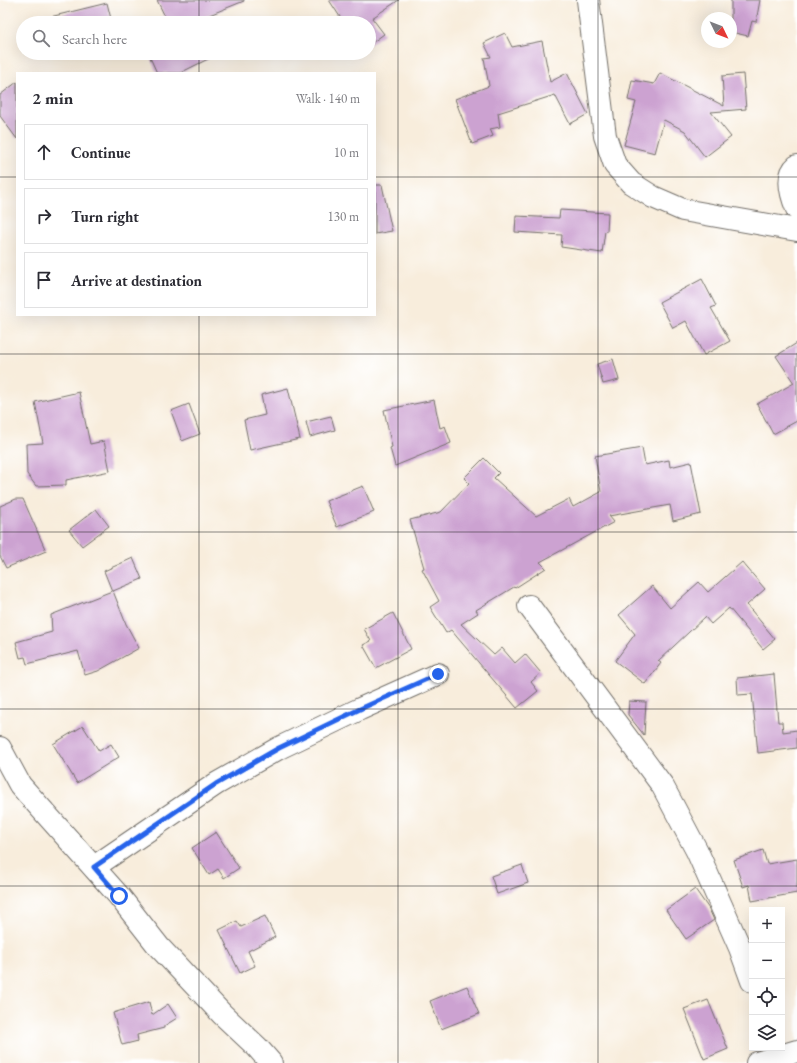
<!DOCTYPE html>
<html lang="en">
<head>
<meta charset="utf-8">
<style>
	:root { --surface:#fff; --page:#f7f7f7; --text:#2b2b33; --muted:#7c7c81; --line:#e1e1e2 }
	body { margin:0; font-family:"EB Garamond",serif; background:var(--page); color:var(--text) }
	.controls { position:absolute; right:12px; bottom:12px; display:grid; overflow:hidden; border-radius:0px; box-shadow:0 4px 16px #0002 }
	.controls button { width:36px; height:36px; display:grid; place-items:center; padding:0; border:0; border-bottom:1px solid var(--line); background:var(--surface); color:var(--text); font:20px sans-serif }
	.compass { position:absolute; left:701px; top:12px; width:36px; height:36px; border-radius:50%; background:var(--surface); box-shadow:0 4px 16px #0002; rotate:133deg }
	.stop { position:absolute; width:12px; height:12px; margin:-9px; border:3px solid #2563eb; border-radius:50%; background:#fff }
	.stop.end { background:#2563eb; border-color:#fff; box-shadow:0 1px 4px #0008 }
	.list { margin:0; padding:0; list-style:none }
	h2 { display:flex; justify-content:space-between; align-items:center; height:52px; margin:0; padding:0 16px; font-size:17px }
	h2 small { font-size:13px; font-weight:400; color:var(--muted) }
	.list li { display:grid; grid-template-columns:26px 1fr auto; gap:12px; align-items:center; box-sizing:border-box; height:56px; margin:0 8px 8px; padding:0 8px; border:1px solid var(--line); border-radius:0px }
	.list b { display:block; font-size:15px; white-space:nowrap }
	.list em { font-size:13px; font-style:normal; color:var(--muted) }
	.icon { flex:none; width:22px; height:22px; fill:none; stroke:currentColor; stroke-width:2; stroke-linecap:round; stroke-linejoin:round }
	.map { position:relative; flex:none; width:797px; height:1063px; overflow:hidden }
	.search { position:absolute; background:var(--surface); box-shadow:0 4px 16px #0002; left:16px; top:16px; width:360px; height:44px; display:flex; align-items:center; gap:10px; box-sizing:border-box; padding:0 14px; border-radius:22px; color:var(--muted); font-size:15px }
	.panel { position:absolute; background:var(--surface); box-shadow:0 4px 16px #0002; left:16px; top:72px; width:360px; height:244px; border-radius:0px }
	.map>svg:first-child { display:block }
	.building { fill:#cca2d1 }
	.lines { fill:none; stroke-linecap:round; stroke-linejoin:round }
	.minor-casing { stroke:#736f69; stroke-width:24 }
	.minor { stroke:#fff; stroke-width:22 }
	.route { stroke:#2563eb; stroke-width:5 }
	.grid { fill:none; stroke:#2b2b2b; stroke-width:1; stroke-opacity:0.55 }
</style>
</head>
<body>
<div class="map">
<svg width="797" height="1063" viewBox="0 0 797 1063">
	<rect width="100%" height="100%" fill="#fff"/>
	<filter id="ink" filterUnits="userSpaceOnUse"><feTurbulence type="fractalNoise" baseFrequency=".025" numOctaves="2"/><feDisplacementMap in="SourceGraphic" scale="8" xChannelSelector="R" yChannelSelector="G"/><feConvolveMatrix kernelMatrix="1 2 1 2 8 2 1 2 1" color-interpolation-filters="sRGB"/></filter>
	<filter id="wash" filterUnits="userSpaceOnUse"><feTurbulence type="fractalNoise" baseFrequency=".012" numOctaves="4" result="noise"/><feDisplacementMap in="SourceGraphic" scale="16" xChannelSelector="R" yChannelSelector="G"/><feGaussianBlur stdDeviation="0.9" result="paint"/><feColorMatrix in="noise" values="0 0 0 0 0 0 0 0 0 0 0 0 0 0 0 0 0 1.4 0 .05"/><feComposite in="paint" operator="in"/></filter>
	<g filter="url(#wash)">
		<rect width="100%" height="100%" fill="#f8eddc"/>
		<g id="blocks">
			<g class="building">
				<path d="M157,0H244V1L202,18L204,23H168Z"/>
				<path d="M329,0H399L372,18L384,34L369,45V23H344Z"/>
				<path d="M731,0H760L756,22L752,21L748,36L731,32Z"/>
				<path d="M107,3L112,23H51L50,17Z"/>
				<path d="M505,33L512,47L542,41L550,82L567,73L588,114L570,124L555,95L498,113L500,127L490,129L493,136L472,144L455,99L489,86L484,58L491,57L484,43Z"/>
				<path d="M148,53H220L180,73H157Z"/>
				<path d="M660,73L724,106L722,76L743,74L746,109L711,112L731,137L705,157L685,131L664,120L655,153L624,145L636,102L628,100L632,80L654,84Z"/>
				<path d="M17,82V139L0,116V95Z"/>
				<path d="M375,185H382L392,231L375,234Z"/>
				<path d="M560,210L608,213L607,231H605L602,253L561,247L562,235L515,232L516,216L559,218Z"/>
				<path d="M702,279L716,306L711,308L730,341L704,355L686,321L673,328L659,302Z"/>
				<path d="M797,343V421L773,434L757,404L794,383L776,356Z"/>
				<path d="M613,359L619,380L603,384L597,364Z"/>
				<path d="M288,388L300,439L250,450L244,420L265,415L261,395Z"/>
				<path d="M79,392L90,444L104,441L110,471L66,480V485L36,486L27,474L26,444L43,443L35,402Z"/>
				<path d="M434,400L440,428L445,426L451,443L395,466L390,448L392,447L384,410Z"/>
				<path d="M189,404L200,434L182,441L171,411Z"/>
				<path d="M331,416L335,430L310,437L306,422Z"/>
				<path d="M642,448L645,465L669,460L670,467L691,462L701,514L673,521L670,505L609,516L614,522L540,562L546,568L515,588L514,587L476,610L478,613L461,624L494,655L502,648L515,663L525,654L541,673L531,682L538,691L517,708L451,630L446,633L430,607L439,601L422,569L424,568L410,520L441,512L469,483L464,478L484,458L499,473L494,478L536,516L569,499L573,507L601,492L595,456Z"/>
				<path d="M363,486L374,512L337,527L326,501Z"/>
				<path d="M16,499H23L46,551L6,568L0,556V506Z"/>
				<path d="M96,509L109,526L82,546L69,530Z"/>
				<path d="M133,558L142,579L113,591L126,624L139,648L98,671L85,675L78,651L27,664L25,657L20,658L16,642L52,632L51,615L112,591L104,571Z"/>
				<path d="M742,562L765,589L747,605L775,639L763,649L729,608L711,624L705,617L658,661L661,663L645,684L615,661L635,634L619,615L652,586L670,608L699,582L708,592Z"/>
				<path d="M393,613L411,649L376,668L363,645L371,641L364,629Z"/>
				<path d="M774,674L778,722H782L783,732L797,730V748L758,753L752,694L738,695L737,678Z"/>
				<path d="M629,701L646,702L644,735L628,715Z"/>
				<path d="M83,726L99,751L111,744L119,757L77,783L53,744Z"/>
				<path d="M216,832L239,868L224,878L218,869L209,875L192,848Z"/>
				<path d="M763,850L767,864L797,859V893L752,901L749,885L743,887L734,860Z"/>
				<path d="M522,865L528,883L497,894L491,876Z"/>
				<path d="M695,889L709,909L714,920L686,939L666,910Z"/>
				<path d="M265,916L275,937L248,951L255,966L240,973L219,930L237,921L241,927Z"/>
				<path d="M467,986L479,1014L441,1029L430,1001Z"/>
				<path d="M708,1000L728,1049L704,1059L684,1009Z"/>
				<path d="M149,1002L152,1015L168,1004L177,1018L164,1026V1028L137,1035L138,1041L122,1045L113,1013Z"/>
			</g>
		</g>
	</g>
	<g filter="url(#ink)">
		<use href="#blocks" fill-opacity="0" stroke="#736f69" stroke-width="1"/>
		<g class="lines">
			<g class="minor-casing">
				<g id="minor">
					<path d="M588,0L605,136L615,165L631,183L653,197L683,210L797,230"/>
					<path d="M797,166C785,176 792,197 797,209"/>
					<path d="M529,606L662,785L697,851L740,948L752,981"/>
					<path d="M0,748L20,785L119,896L159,947L222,1014L257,1047L271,1063"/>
					<path d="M94,867L216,784L279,748L360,709L438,674"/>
					<path d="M757,1063L797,1051"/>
				</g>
			</g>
			<use href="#minor" class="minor"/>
		</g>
	</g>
	<g class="lines" filter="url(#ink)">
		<path class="route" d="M119,896L94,867L216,784L279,748L360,709L438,674"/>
	</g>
	<path class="grid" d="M199,0V23M398,0V1063M598,0V1063M199,53V73M0,177H17M375,177H797M199,315V1063M0,354H797M0,532H797M0,709H797M0,886H797"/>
</svg>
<div class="controls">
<button>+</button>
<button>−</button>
<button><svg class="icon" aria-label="locate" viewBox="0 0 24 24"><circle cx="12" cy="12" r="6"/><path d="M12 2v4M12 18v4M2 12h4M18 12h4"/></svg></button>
<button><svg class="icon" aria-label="layers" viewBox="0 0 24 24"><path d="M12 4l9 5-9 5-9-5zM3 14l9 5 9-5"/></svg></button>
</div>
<svg class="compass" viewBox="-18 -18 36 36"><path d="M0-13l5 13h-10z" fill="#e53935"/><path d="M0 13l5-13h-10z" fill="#7c7c81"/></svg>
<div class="stop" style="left:119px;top:896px"></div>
<div class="stop end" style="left:438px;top:674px"></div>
<div class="search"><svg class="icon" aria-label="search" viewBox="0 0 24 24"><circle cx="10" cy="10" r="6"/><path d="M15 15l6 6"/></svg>Search here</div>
<section class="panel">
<h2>2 min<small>Walk · 140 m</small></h2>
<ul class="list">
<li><svg class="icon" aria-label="ahead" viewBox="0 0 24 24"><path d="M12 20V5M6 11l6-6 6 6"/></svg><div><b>Continue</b></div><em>10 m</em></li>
<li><svg class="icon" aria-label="right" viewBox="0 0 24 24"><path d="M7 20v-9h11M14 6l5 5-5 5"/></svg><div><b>Turn right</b></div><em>130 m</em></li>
<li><svg class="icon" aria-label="arrive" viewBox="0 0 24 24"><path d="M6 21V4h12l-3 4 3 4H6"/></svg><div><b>Arrive at destination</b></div></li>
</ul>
</section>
</div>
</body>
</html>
